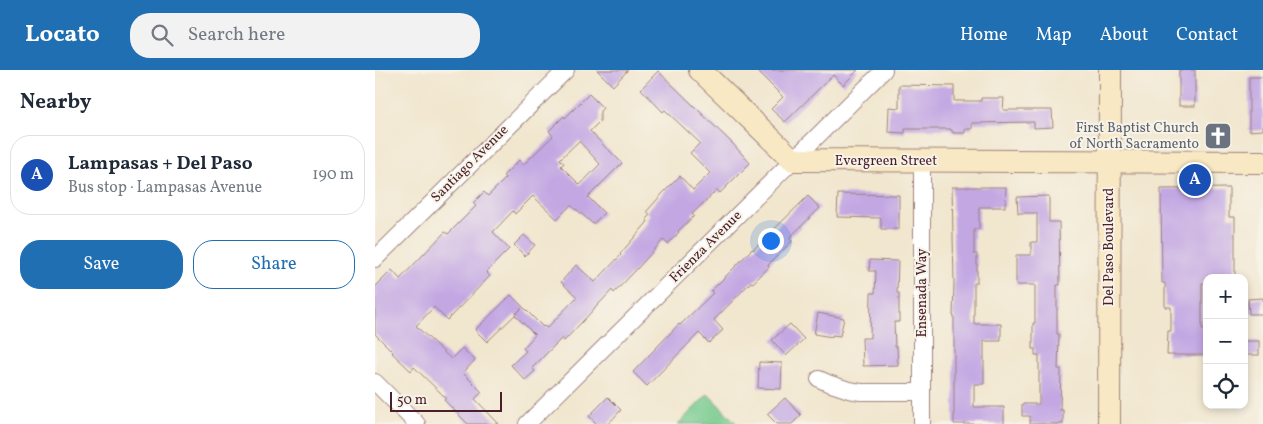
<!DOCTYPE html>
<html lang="en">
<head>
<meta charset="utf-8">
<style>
	:root { --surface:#fff; --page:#f2f2f3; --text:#1f2937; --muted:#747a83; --line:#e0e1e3; --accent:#1f6fb2 }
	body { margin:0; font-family:Vollkorn,serif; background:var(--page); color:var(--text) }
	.controls { position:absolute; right:15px; bottom:15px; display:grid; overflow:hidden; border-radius:10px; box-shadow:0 2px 8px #0003 }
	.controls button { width:45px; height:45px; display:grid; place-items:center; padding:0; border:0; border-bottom:1px solid var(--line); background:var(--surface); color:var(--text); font:25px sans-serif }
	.scale { position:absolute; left:15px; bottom:12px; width:112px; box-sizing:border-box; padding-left:5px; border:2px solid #4a1f2b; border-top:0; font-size:14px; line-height:18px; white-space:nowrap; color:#4a1f2b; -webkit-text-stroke:4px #f7f3e8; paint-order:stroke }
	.you { position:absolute; left:395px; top:170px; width:18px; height:18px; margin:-12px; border:4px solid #fff; border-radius:50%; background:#1a73e8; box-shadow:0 0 0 8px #1a73e833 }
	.badge { display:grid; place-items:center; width:32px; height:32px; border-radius:50%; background:var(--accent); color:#fff; font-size:16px; font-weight:700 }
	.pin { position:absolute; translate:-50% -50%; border:2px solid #fff; box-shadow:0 1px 5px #0006 }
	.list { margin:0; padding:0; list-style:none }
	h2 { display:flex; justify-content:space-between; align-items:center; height:65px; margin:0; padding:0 20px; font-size:21px }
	h2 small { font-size:16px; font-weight:400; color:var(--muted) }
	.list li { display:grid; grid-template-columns:32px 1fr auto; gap:15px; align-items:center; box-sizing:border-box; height:80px; margin:0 10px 10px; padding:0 10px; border:1px solid var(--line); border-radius:20px }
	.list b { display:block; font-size:19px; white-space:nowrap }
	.list p { margin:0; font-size:16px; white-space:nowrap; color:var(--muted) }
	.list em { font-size:16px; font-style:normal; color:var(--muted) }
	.actions { display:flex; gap:10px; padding:15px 20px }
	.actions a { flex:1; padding:11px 0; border:1px solid var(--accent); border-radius:20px; text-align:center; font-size:18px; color:var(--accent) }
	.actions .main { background:var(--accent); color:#fff }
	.icon { flex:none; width:28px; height:28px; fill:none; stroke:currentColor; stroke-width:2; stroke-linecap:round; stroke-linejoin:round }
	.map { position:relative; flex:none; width:888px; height:354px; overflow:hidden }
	header { display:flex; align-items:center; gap:30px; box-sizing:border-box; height:70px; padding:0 25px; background:var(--accent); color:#fff }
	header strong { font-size:24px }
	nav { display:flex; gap:28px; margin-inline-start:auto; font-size:18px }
	.search { width:350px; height:45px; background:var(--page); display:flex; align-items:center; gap:12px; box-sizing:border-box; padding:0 18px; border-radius:20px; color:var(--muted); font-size:19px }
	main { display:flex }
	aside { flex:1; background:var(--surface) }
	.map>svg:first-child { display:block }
	.green { fill:#76ca8e; stroke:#60745c }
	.building { fill:#c3a7e3; fill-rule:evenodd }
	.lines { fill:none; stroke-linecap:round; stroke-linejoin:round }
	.street-casing { stroke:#9e827c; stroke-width:18 }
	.secondary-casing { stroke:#9e827c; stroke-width:24 }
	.street { stroke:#fff; stroke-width:16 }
	.secondary { stroke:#f8e8c3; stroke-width:22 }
	.labels { text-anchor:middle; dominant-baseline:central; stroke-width:4; stroke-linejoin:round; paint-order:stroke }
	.worship-label { font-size:14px; fill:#5b616d; stroke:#f7f3e8; text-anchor:end }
	.street-label { font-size:14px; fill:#4a1f2b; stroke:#f7f3e8 }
</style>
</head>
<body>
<header>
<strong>Locato</strong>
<div class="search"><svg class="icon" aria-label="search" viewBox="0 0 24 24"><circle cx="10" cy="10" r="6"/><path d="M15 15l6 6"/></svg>Search here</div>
<nav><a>Home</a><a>Map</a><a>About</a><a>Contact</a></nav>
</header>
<main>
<aside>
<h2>Nearby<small></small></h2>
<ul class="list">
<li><span class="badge" style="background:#1a4fb4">A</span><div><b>Lampasas + Del Paso</b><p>Bus stop · Lampasas Avenue</p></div><em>190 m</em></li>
</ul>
<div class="actions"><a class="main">Save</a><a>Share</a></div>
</aside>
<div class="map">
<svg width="888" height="354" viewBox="0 0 888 354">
	<rect width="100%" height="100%" fill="#f7f3e8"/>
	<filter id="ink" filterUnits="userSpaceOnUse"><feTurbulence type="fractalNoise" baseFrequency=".02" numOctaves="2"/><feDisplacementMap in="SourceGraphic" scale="10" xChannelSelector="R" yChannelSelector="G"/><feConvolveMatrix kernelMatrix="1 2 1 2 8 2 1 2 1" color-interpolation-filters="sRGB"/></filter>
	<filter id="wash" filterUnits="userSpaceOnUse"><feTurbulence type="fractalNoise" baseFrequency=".0096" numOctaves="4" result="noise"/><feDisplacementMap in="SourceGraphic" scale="20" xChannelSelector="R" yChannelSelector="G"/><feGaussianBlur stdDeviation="1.12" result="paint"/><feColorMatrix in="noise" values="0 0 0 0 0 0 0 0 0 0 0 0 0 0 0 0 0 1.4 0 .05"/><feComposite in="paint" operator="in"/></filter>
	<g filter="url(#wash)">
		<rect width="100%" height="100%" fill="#f1e6ce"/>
		<path class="green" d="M333,324L362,354H303Z"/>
		<g id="blocks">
			<g class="building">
				<path d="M222,0H253L238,16Z"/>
				<path d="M381,0H483L468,15L458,5L410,52L396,39L408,27Z"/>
				<rect x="804" y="0" width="16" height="36"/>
				<path d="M283,1L358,74L375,93L345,123L342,120L317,144L319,146L303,161L304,162L293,174L288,170L262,199L239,223L237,220L189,271L187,268L157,298L160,301L150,310L136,295L151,281L148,278L160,265L140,245L147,238L112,272L100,260L136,225L168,257L169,256L172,258L202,227L186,212L201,195L220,212L246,185L245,184L271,154L273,151L271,149L275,145L272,141L288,123L305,106L318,120L335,103L315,83L325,73L290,40L288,42L266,19Z"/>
				<path d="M874,7H888V60L874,61Z"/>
				<path d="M524,15L579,16V31H606V28H629L628,40H677L678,57L659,58V52L597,53V59H590V63H578V61H576V59H530V63L513,62L514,37L524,38Z"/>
				<path d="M214,24L228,38L225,41V51L215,61L232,79H233L247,93L213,127L229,143L218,154L201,139V140L196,135L182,149L158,126L140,144L138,141L118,162L134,179L111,202L115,206L72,250L59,237L41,256L76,289L87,278L100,290L88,303L107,322L100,329L124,354H93L69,330L71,328L39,297L36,301L17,283L18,282L0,264V217L17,200L25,209L70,162L73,164L101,136L98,133L109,122L113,126L131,108L128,106L144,90L148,95L178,66L174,61L189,46L190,48ZM204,71L225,94L205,115L186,96L189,93L185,89Z"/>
				<path d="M577,117H631L630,137H604V159H599V184H602V213H599V254H626V271H609V314H599V337H629V354H579V246H578L579,213Z"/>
				<path d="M854,118V147H860V208H832V213H827V260H832V285H792L793,261H796V237H790V213H787L786,119Z"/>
				<path d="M463,124L524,125V159H506V148L462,147Z"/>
				<path d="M433,126L445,138L414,168L417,171L393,195L394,197L378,213L376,212L339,250L348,260L334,273L324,263L272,316L258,302L304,254L305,255L338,223L336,221L360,197L377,179L378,180Z"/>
				<path d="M674,126V152H684L685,215H682V264H684L683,299H686L685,340H688V354H655V346H647V334H664V285H660V279H658V253H660V215H641V185H656V172H662V143H643L642,127Z"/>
				<path d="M149,165L160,175L150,186L139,175Z"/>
				<path d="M495,190L523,191L522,223H524V252H519L520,277H522L523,295L488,296L487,268H495L496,223H500L501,201H494Z"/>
				<path d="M888,228V244H874L873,229Z"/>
				<path d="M443,243L469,248L465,266L457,265V267L439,264Z"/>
				<path d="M415,254L429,269L411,286L397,270Z"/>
				<rect x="869" y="271" width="15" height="14"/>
				<path d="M384,292L407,293L406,319L383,318Z"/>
				<path d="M233,327L246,340L233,354H222L214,346Z"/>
				<path d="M410,328L426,345L417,354H402L392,344Z"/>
			</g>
		</g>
	</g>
	<g filter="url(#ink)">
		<use href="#blocks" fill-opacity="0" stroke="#9e827c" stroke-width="1"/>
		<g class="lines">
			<g class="street-casing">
				<g id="street">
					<path d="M0,189L191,0"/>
					<path d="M444,309L453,313L474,320L486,322H547"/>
					<path d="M0,312L42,354"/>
					<path d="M152,354L509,0"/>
					<path d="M547,354V91"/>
				</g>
			</g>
			<g class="secondary-casing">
				<g id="secondary">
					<path d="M325,0L418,90L888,92"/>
					<path d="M734,354L735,0"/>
				</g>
			</g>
			<use href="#street" class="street"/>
			<use href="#secondary" class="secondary"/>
		</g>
	</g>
	<defs>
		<g id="church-square" transform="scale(1.4375)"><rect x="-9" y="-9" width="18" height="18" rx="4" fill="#6b7280" stroke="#f7f3e8"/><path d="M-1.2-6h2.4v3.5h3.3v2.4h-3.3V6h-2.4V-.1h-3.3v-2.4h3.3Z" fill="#fff"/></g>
	</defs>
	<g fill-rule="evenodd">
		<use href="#church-square" x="843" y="66"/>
	</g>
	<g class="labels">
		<g class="worship-label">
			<text x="824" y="58">First Baptist Church<tspan x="824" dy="16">of North Sacramento</tspan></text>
		</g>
		<g class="street-label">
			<text x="511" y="91">Evergreen Street</text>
			<text transform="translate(95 94) rotate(-45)">Santiago Avenue</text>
			<text transform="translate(331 177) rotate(-45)">Frienza Avenue</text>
			<text transform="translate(734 177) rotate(-90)">Del Paso Boulevard</text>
			<text transform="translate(547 223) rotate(-90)">Ensenada Way</text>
		</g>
	</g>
</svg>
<div class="controls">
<button>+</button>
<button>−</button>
<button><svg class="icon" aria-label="locate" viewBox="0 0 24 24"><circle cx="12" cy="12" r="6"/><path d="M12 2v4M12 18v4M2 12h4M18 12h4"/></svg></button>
</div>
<div class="scale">50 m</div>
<div class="you"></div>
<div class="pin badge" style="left:820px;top:110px;background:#1a4fb4">A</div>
</div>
</main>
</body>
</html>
